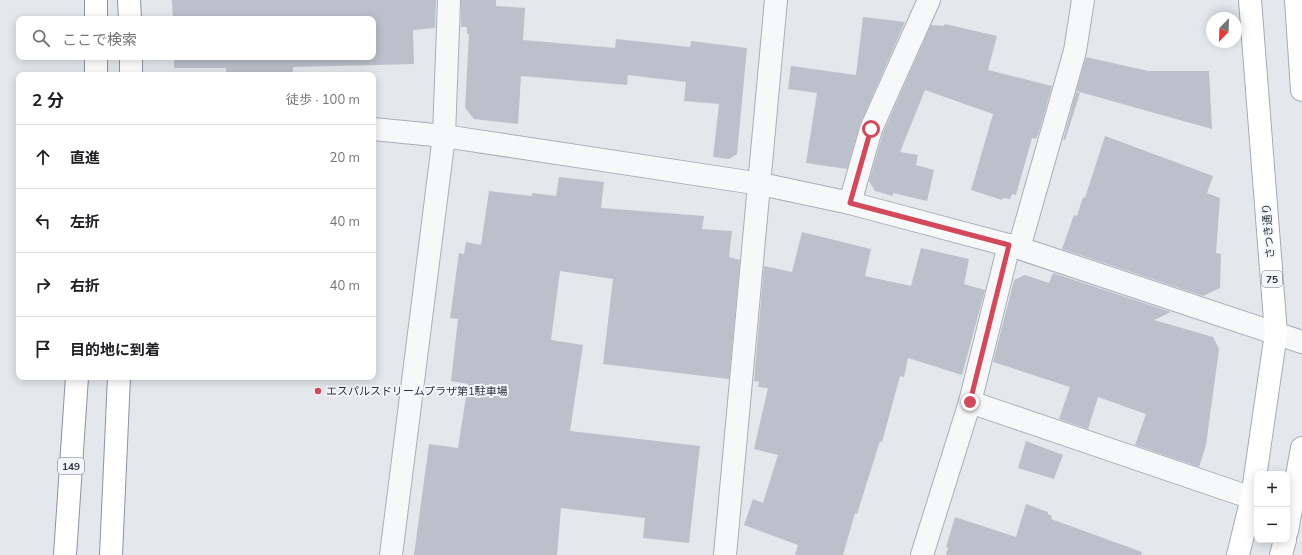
<!DOCTYPE html>
<html lang="ja">
<head>
<meta charset="utf-8">
<style>
	:root { --surface:#fff; --page:#f6f6f6; --text:#202124; --muted:#757577; --line:#e0e0e0 }
	body { margin:0; font-family:Mulish,"Noto Sans JP",sans-serif; background:var(--page); color:var(--text) }
	.controls { position:absolute; right:12px; bottom:12px; display:grid; overflow:hidden; border-radius:8px; box-shadow:0 2px 10px #0003 }
	.controls button { width:36px; height:36px; display:grid; place-items:center; padding:0; border:0; border-bottom:1px solid var(--line); background:var(--surface); color:var(--text); font:20px sans-serif }
	.compass { position:absolute; left:1206px; top:12px; width:36px; height:36px; border-radius:50%; background:var(--surface); box-shadow:0 2px 10px #0003; rotate:203deg }
	.stop { position:absolute; width:12px; height:12px; margin:-9px; border:3px solid #d1495b; border-radius:50%; background:#fff }
	.stop.end { background:#d1495b; border-color:#fff; box-shadow:0 1px 4px #0008 }
	.list { margin:0; padding:0; list-style:none }
	h2 { display:flex; justify-content:space-between; align-items:center; height:52px; margin:0; padding:0 16px; font-size:17px }
	h2 small { font-size:13px; font-weight:400; color:var(--muted) }
	.list li { display:grid; grid-template-columns:26px 1fr auto; gap:12px; align-items:center; box-sizing:border-box; height:64px; padding:0 16px; border-top:1px solid var(--line) }
	.list b { display:block; font-size:15px; white-space:nowrap }
	.list em { font-size:13px; font-style:normal; color:var(--muted) }
	.icon { flex:none; width:22px; height:22px; fill:none; stroke:currentColor; stroke-width:2; stroke-linecap:round; stroke-linejoin:round }
	.map { position:relative; flex:none; width:1302px; height:555px; overflow:hidden }
	.search { position:absolute; background:var(--surface); box-shadow:0 2px 10px #0003; left:16px; top:16px; width:360px; height:44px; display:flex; align-items:center; gap:10px; box-sizing:border-box; padding:0 14px; border-radius:8px; color:var(--muted); font-size:15px }
	.panel { position:absolute; background:var(--surface); box-shadow:0 2px 10px #0003; left:16px; top:72px; width:360px; height:308px; border-radius:8px }
	.map>svg:first-child { display:block }
	.building { fill:#bbc0ca }
	.lines { fill:none; stroke-linecap:round; stroke-linejoin:round }
	.street-casing { stroke:#a9aeb7; stroke-width:24 }
	.primary-casing { stroke:#a3abb8; stroke-width:24 }
	.highway-casing { stroke:#8b94a3; stroke-width:24 }
	.street { stroke:#f7f8fa; stroke-width:22 }
	.primary { stroke:#fff; stroke-width:22 }
	.highway { stroke:#fff; stroke-width:22 }
	.route { stroke:#d1495b; stroke-width:5 }
	.poi-dot { fill:#d1495b; stroke:#f4f6f9; stroke-width:1.5 }
	.labels { text-anchor:middle; dominant-baseline:central; stroke-width:4; stroke-linejoin:round; paint-order:stroke }
	.shield { fill:#f4f6f9; stroke:#676e7b; stroke-width:1 }
	.shield-label { font-size:10px; font-weight:bold; fill:#2b3445 }
	.street-label { font-size:11px; fill:#2b3445; stroke:#f4f6f9 }
	.poi-label { font-size:11px; fill:#2b3445; stroke:#f4f6f9; text-anchor:start }
</style>
</head>
<body>
<div class="map">
<svg width="1302" height="555" viewBox="0 0 1302 555">
	<rect width="100%" height="100%" fill="#e4e7ec"/>
	<g class="building">
		<path d="M172,0H436L435,28L413,30L414,64L293,67V75H227L226,68H174V57H373V19H173Z"/>
		<path d="M461,0H496V6L525,8L523,40L615,48L616,39L690,47L691,41L747,48L737,154L729,159L713,157L719,104L684,101L686,82L628,75L627,85L521,76L518,124L474,119L465,108L469,34H467V27H461Z"/>
		<path d="M863,17L905,22L860,124L847,169L806,163L817,93L788,89L791,66L856,75Z"/>
		<path d="M945,24L997,36L988,70L1052,86L1039,132L1036,139L1032,138L1016,195L1012,194L1010,199L1003,198L1002,200L971,190L993,114L925,90L900,152L918,155L916,165L934,170L927,201L893,193V196L875,191L869,181L883,133L931,25L944,26Z"/>
		<path d="M1086,57L1148,71H1209L1212,129L1076,91Z"/>
		<path d="M1076,92L1080,93L1065,140H1063Z"/>
		<path d="M1105,136L1213,176L1207,193L1220,198L1216,253L1221,254L1220,288L1203,296L1062,249L1074,215L1077,216L1083,197L1085,198Z"/>
		<path d="M559,177L604,182L601,208L704,216L702,229L732,231L729,257L740,260L729,379L603,364L613,279L560,271L551,340L583,345L570,431L700,446L689,543L643,538L645,518L561,508L557,555H414L429,444L458,448L468,384L451,381L458,319L450,318L459,253L464,254L466,242L481,245L489,191L532,196V193L556,196Z"/>
		<path d="M802,232L871,249L865,276L911,286L921,248L969,259L964,284L985,290L962,375L908,358L904,377L900,376L882,442L880,441L857,514L855,513L843,555H795L798,545L744,525L753,499L763,503L778,455L754,449L768,388L758,387L759,382L754,381L764,266L792,272Z"/>
		<path d="M1053,273L1171,312L1154,320L1213,337L1219,349L1206,445L1199,467L1135,445L1146,414L1098,397L1088,429L1059,419L1070,387L993,362L1014,280L1025,275L1049,283Z"/>
		<path d="M1026,441L1063,455L1054,479L1018,468Z"/>
		<path d="M1026,504L1048,512V514L1052,516L1051,519L1142,552L1141,555H946L948,548L946,547L955,517L1016,537Z"/>
	</g>
	<g class="lines">
		<g class="street-casing">
			<g id="street">
				<path d="M373,129L444,136L761,184L850,203L1019,248L1302,342"/>
				<path d="M850,203L871,129L929,0"/>
				<path d="M1019,248L1075,51L1083,0"/>
				<path d="M970,402L1252,498"/>
				<path d="M391,555L444,136L449,0"/>
				<path d="M725,555L776,0"/>
				<path d="M922,555L970,402L1009,245"/>
			</g>
		</g>
		<g class="primary-casing">
			<g id="primary">
				<path d="M1296,0L1302,90"/>
				<path d="M1287,531L1302,448"/>
				<path d="M1238,555L1252,498L1276,333L1250,0"/>
				<path d="M1281,555L1285,540"/>
			</g>
		</g>
		<g class="highway-casing">
			<g id="highway">
				<path d="M129,0L130,19"/>
				<path d="M96,19V0"/>
				<path d="M131,57V75"/>
				<path d="M96,75V57"/>
				<path d="M65,555L77,377"/>
				<path d="M111,555L119,377"/>
			</g>
		</g>
		<use href="#street" class="street"/>
		<use href="#primary" class="primary"/>
		<use href="#highway" class="highway"/>
	</g>
	<g class="lines">
		<path class="route" d="M871,129L850,203L1009,245L970,402"/>
	</g>
	<circle class="poi-dot" cx="318" cy="391" r="4"/>
	<g class="labels">
		<g class="shield">
			<rect x="1262" y="271" width="20" height="16" rx="3"/>
			<rect x="58" y="458" width="26" height="16" rx="3"/>
		</g>
		<g class="shield-label">
			<text x="1272" y="279">75</text>
			<text x="71" y="466">149</text>
		</g>
		<g class="street-label">
			<text transform="translate(1268 231) rotate(-94)">さつき通り</text>
		</g>
		<g class="poi-label">
			<text x="326" y="391">エスパルスドリームプラザ第1駐車場</text>
		</g>
	</g>
</svg>
<div class="controls">
<button>+</button>
<button>−</button>
</div>
<svg class="compass" viewBox="-18 -18 36 36"><path d="M0-13l5 13h-10z" fill="#e53935"/><path d="M0 13l5-13h-10z" fill="#757577"/></svg>
<div class="stop" style="left:871px;top:129px"></div>
<div class="stop end" style="left:970px;top:402px"></div>
<div class="search"><svg class="icon" aria-label="search" viewBox="0 0 24 24"><circle cx="10" cy="10" r="6"/><path d="M15 15l6 6"/></svg>ここで検索</div>
<section class="panel">
<h2>2 分<small>徒歩 · 100 m</small></h2>
<ul class="list">
<li><svg class="icon" aria-label="ahead" viewBox="0 0 24 24"><path d="M12 20V5M6 11l6-6 6 6"/></svg><div><b>直進</b></div><em>20 m</em></li>
<li><svg class="icon" aria-label="left" viewBox="0 0 24 24"><path d="M17 20v-9H6M10 6l-5 5 5 5"/></svg><div><b>左折</b></div><em>40 m</em></li>
<li><svg class="icon" aria-label="right" viewBox="0 0 24 24"><path d="M7 20v-9h11M14 6l5 5-5 5"/></svg><div><b>右折</b></div><em>40 m</em></li>
<li><svg class="icon" aria-label="arrive" viewBox="0 0 24 24"><path d="M6 21V4h12l-3 4 3 4H6"/></svg><div><b>目的地に到着</b></div></li>
</ul>
</section>
</div>
</body>
</html>
